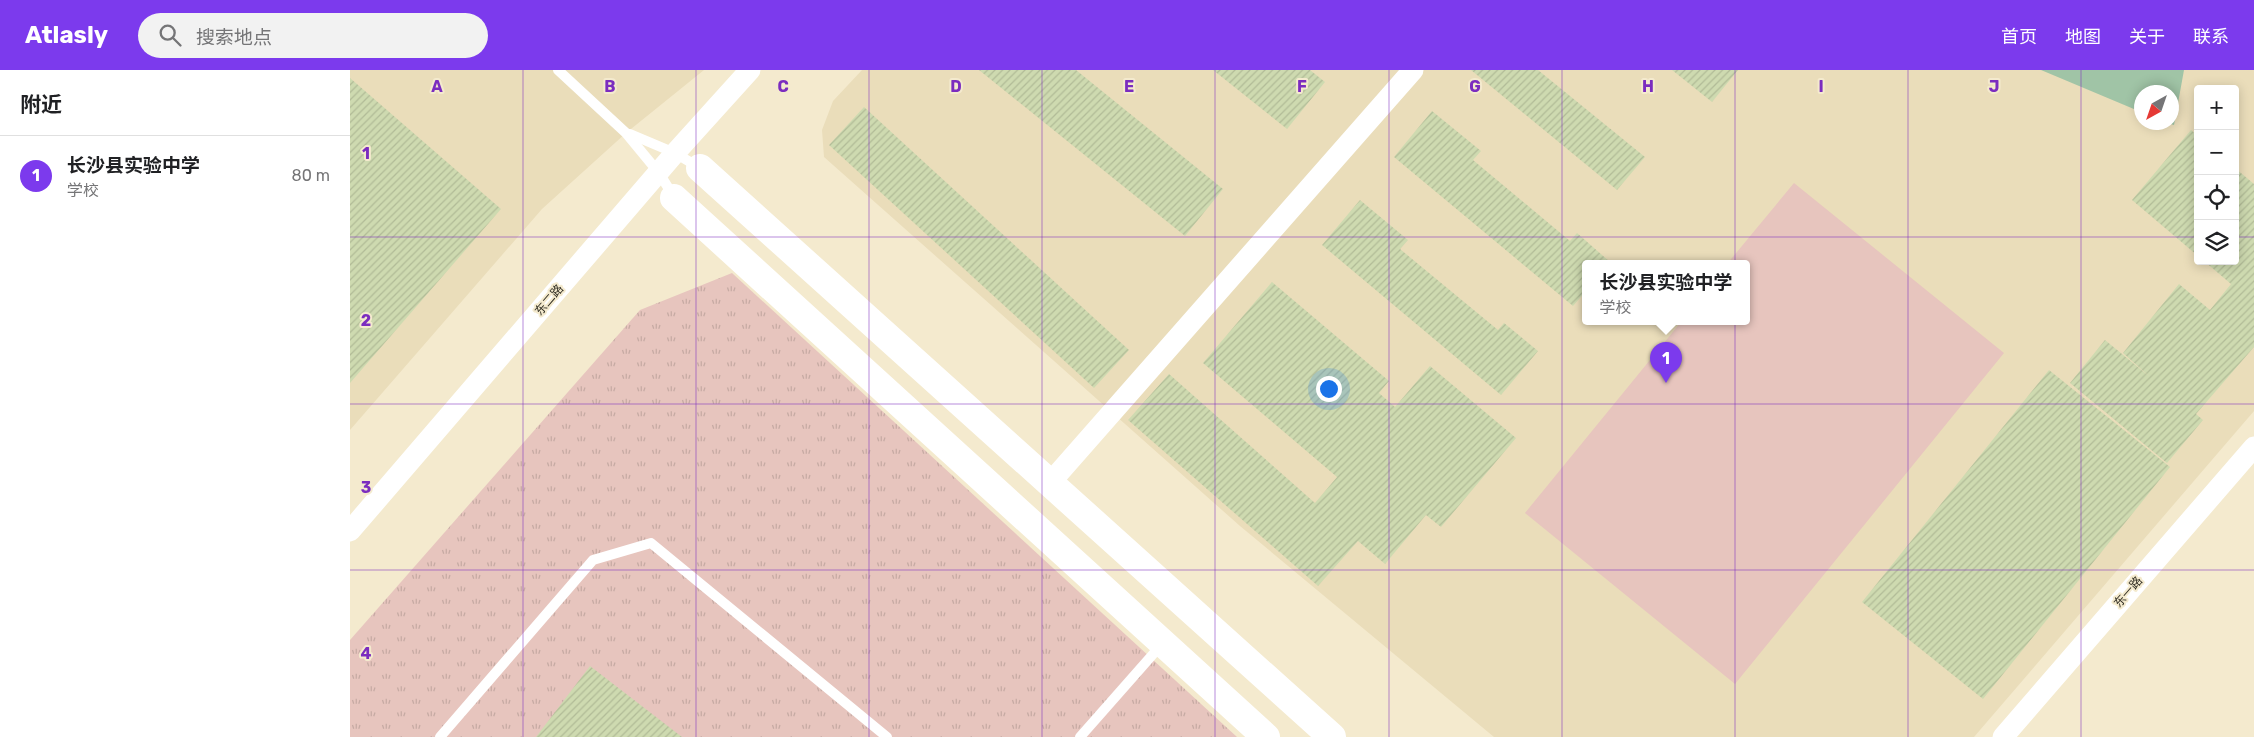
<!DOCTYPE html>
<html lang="zh">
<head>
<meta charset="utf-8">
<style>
	:root { --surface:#fff; --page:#f2f2f2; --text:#202124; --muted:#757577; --line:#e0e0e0; --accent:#7c3aed }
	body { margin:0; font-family:Rubik,"Noto Sans SC",sans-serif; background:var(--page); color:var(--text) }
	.controls { position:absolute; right:15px; top:15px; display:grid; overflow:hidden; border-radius:5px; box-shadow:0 2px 12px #0003 }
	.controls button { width:45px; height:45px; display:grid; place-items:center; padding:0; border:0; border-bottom:1px solid var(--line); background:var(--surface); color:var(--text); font:25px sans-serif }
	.compass { position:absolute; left:1784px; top:15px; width:45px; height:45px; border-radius:50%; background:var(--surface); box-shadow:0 2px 12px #0003; rotate:220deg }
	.you { position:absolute; left:978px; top:318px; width:18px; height:18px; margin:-12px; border:4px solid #fff; border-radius:50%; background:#1a73e8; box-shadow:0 0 0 8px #1a73e833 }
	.badge { display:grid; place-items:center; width:32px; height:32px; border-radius:50%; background:var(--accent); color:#fff; font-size:16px; font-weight:700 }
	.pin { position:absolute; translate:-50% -41px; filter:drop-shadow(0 1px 2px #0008) }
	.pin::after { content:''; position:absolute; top:26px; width:18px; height:15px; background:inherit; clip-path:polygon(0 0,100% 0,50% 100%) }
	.popup { position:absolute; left:1232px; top:190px; width:168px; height:65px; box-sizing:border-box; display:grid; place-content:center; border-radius:5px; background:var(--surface); filter:drop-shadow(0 1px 4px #0005); font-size:16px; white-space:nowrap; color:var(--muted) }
	.popup b { font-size:19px; color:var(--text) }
	.popup::after { content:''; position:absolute; left:50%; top:100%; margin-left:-10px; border:10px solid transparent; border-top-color:var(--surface) }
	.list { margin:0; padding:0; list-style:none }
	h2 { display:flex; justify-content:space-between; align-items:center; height:65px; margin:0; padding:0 20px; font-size:21px }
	h2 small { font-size:16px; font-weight:400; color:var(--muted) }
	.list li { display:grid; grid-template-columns:32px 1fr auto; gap:15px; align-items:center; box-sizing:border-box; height:80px; padding:0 20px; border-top:1px solid var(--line) }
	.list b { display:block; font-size:19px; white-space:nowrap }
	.list p { margin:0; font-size:16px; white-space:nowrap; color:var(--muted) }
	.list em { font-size:16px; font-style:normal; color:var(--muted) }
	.icon { flex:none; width:28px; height:28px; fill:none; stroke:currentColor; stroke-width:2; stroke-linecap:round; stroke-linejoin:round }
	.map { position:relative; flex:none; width:1904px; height:667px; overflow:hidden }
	header { display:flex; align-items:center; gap:30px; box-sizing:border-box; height:70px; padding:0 25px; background:var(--accent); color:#fff }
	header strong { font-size:24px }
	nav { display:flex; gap:28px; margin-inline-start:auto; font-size:18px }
	.search { width:350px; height:45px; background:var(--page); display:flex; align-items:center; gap:12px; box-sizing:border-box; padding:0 18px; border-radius:28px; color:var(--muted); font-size:19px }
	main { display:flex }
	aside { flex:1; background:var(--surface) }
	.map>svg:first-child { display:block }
	.built { fill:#eaddba; fill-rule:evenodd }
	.grass { fill:url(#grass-tufts) }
	.pitch { fill:#e7c5be }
	.water { fill:#a0c4a6 }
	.building { fill:url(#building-hatch) }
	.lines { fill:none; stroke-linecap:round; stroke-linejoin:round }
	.lane { stroke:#fff; stroke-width:10 }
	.street { stroke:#fff; stroke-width:21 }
	.secondary { stroke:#fff; stroke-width:28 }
	.grid { fill:none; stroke:#7b2cbf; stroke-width:1; stroke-opacity:0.55 }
	.labels { text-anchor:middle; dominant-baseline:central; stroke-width:4; stroke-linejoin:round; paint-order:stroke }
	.street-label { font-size:12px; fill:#302d22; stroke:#f4eace }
	.grid-label { font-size:16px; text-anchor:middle; font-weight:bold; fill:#7b2cbf; stroke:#f4eace; stroke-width:4; stroke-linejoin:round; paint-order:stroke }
</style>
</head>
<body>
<header>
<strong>Atlasly</strong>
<div class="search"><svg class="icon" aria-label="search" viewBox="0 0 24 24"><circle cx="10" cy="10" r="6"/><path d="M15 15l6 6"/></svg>搜索地点</div>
<nav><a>首页</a><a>地图</a><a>关于</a><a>联系</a></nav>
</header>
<main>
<aside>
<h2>附近<small></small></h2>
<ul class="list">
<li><span class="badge">1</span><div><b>长沙县实验中学</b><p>学校</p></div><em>80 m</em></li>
</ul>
</aside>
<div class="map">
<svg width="1904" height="667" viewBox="0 0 1904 667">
	<defs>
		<pattern id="grass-tufts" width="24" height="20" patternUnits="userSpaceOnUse" patternTransform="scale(1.25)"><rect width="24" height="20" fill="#e7c5be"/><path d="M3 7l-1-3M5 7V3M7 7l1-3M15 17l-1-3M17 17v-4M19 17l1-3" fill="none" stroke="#c6aaa3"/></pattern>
		<pattern id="building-hatch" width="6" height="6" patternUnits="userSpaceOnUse" patternTransform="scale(1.25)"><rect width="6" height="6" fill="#cedab0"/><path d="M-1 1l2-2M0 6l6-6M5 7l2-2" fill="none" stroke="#b1bb97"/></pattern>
	</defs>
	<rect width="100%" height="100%" fill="#f4eace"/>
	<g class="built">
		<path d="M0,0H354L276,63L192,139L0,360Z"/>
		<path d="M512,0H1904V341L1624,667H1144L890,456L474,87L472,60L483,31ZM1848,19H1885V191H1848ZM1792,22H1822V52H1792ZM1236,194H1396V252H1236Z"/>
	</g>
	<path class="grass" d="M382,203L887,667H0V570L290,240Z"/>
	<path class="pitch" d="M1444,113L1654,283L1385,614L1175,443L1331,252H1396V194H1377Z"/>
	<path class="water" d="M1691,0H1834L1824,55L1817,53L1822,52V22H1792L1791,42Z"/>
	<g class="building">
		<path d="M629,0H726L873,119L835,166Z"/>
		<path d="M863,0H960L975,12L937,59Z"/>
		<path d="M1121,0H1188L1295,87L1267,120Z"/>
		<path d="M1322,0H1388L1362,32Z"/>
		<path d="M0,8L151,139L0,313Z"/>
		<path d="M514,37L779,280L744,318L479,75Z"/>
		<path d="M1082,41L1131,81L1123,90L1220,171L1227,163L1260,192L1258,194H1236V221L1223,236L1044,87Z"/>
		<path d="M1841,60L1848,66V186L1782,130Z"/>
		<path d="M1885,98L1904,114V277L1846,344L1853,350L1817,393L1720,313L1755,270L1800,307L1773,283L1829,214L1860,240L1881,214L1854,191H1885Z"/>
		<path d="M1010,130L1058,170L1050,179L1148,260L1154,253L1188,281L1151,325L972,175Z"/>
		<path d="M922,212L1039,311L1029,323L1045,337L1080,296L1166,368L1091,457L1076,445L1035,494L1008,471L968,516L778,350L819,304L965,433L987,407L853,293Z"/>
		<path d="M1699,300L1820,397L1633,629L1512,532Z"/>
		<path d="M240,596L332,667H186Z"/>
	</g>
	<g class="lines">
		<g class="lane">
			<path d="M208,0L276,63L309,103L324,127"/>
			<path d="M280,64L325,83L350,98"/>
			<path d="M90,667L243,490L301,473L537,667"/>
			<path d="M730,667L812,574"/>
		</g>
		<g class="street">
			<path d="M699,414L1063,0"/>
			<path d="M0,461L325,83L400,0"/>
			<path d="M1653,667L1904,377"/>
		</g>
		<g class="secondary">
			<path d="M350,98L982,667"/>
			<path d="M324,128L916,667"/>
		</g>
	</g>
	<path class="grid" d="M173,0V667M346,0V667M519,0V667M692,0V667M865,0V667M1039,0V667M1212,0V667M1385,0V667M1558,0V667M1731,0V667M0,167H1848M1885,167H1904M0,334H1904M0,500H1904"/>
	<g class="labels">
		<g class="street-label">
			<text transform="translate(199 230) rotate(-49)">东二路</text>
			<text transform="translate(1778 522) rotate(-49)">东一路</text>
		</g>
	</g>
	<g class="grid-label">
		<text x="87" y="22">A</text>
		<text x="260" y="22">B</text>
		<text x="433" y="22">C</text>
		<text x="606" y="22">D</text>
		<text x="779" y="22">E</text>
		<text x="952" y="22">F</text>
		<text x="1125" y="22">G</text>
		<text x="1298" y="22">H</text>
		<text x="1471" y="22">I</text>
		<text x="1644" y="22">J</text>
		<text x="16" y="89">1</text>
		<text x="16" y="256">2</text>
		<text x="16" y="423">3</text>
		<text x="16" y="589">4</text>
	</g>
</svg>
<div class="controls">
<button>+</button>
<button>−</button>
<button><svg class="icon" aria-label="locate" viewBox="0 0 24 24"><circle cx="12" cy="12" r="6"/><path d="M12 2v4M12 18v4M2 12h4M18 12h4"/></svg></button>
<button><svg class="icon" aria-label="layers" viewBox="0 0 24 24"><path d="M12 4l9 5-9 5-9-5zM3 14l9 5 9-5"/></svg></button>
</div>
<svg class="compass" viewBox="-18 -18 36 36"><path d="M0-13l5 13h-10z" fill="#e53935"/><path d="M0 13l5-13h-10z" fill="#757577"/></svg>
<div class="you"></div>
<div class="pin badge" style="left:1316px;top:313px">1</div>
<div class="popup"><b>长沙县实验中学</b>学校</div>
</div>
</main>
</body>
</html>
